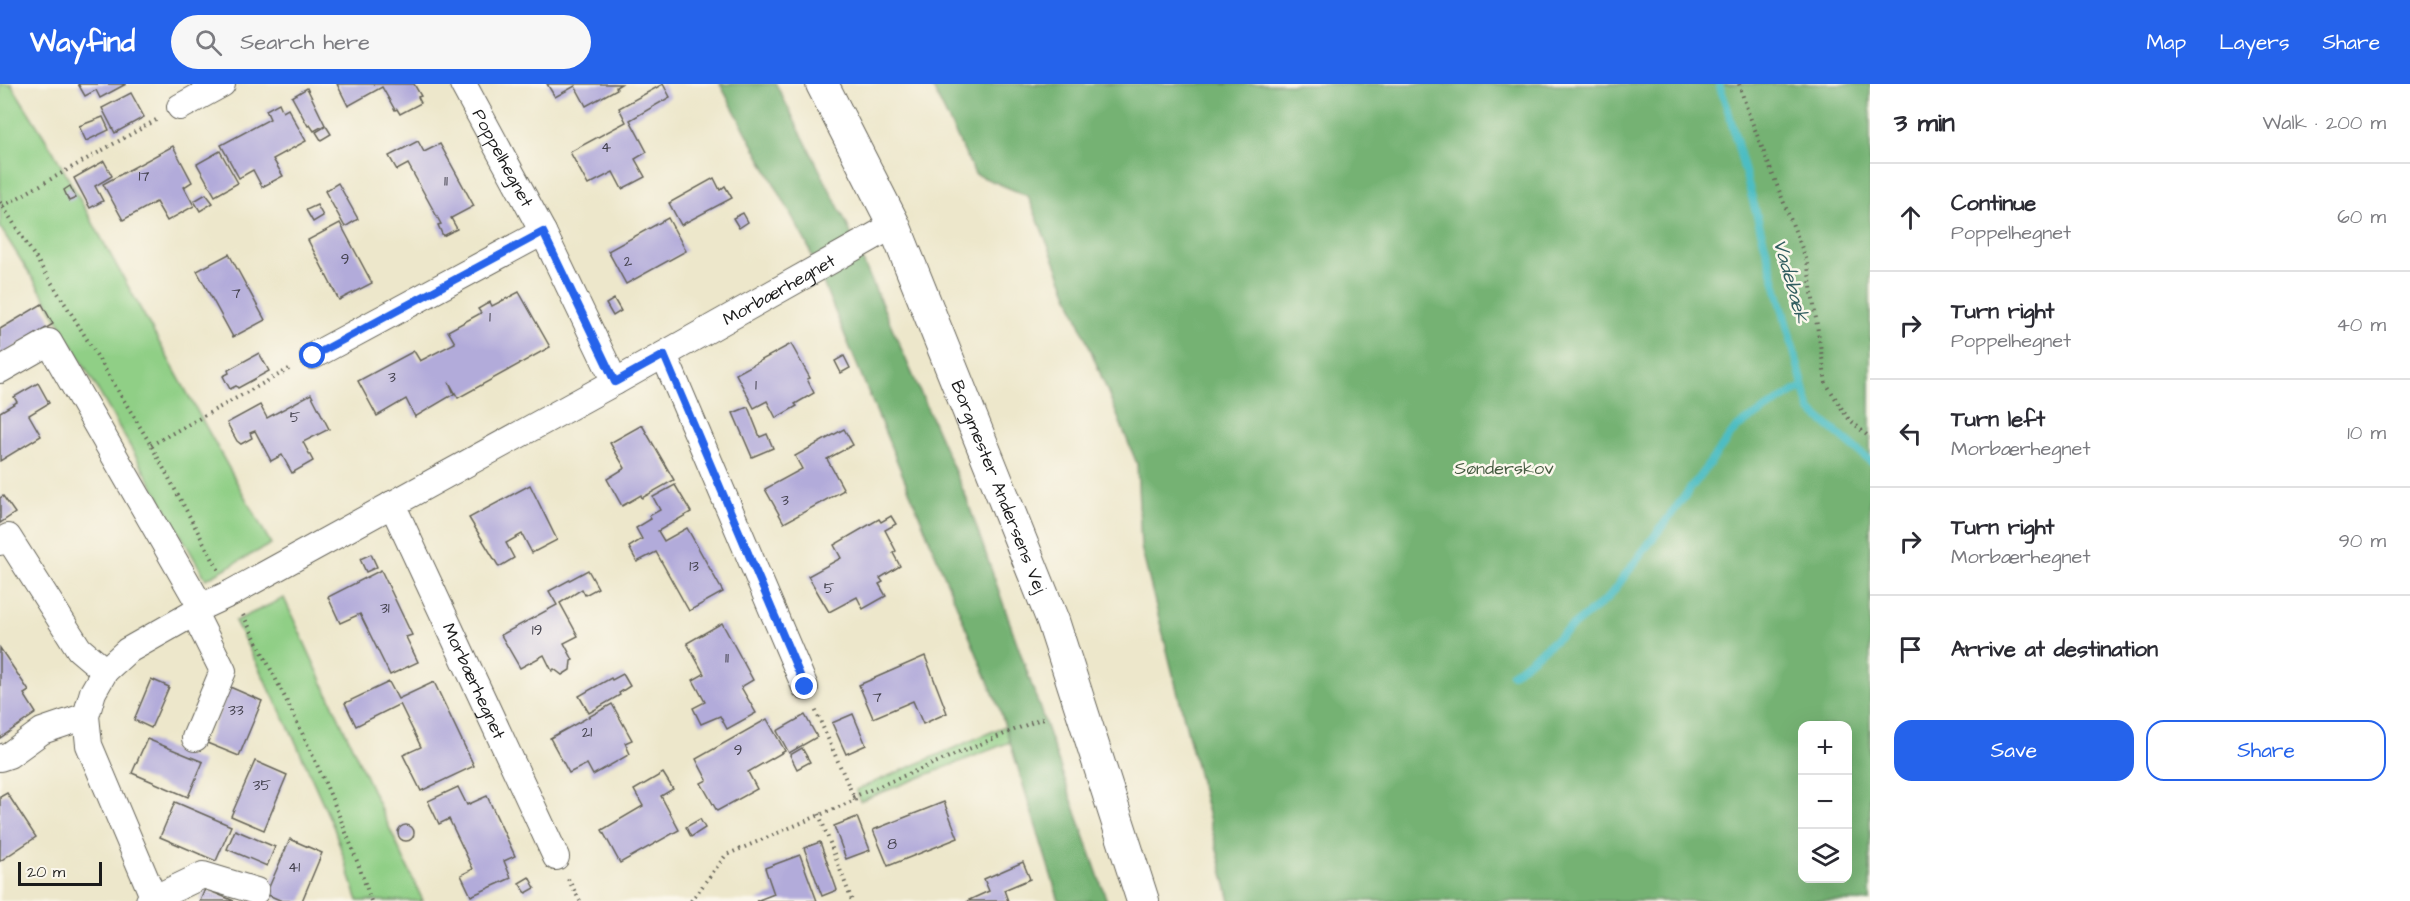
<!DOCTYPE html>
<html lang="en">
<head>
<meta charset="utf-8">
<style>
	:root { --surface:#fff; --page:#f7f7f7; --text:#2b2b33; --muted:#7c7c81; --line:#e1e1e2; --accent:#2563eb }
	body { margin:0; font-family:"Architects Daughter",sans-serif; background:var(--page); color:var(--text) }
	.controls { position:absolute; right:18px; bottom:18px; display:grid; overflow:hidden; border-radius:12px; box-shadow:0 6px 24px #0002 }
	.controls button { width:54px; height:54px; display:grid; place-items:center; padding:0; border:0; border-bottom:2px solid var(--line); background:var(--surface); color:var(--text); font:30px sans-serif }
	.scale { position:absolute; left:18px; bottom:15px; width:84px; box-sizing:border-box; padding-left:6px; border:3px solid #1c1c1c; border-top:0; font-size:16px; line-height:21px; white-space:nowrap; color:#1c1c1c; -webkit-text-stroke:4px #fbf7ec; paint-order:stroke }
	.stop { position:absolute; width:18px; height:18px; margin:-14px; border:4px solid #2563eb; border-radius:50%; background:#fff }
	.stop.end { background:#2563eb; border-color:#fff; box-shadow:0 2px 6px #0008 }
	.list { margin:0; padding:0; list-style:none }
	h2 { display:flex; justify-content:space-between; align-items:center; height:78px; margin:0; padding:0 24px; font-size:26px }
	h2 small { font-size:20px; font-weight:400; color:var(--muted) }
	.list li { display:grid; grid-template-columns:39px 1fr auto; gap:18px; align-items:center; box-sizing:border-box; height:108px; padding:0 24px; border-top:2px solid var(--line) }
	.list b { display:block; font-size:22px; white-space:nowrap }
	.list p { margin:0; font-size:20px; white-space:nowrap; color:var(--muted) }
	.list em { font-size:20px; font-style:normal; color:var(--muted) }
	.actions { display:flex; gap:12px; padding:18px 24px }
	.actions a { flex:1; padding:14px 0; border:2px solid var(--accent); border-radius:18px; text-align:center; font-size:21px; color:var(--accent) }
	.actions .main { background:var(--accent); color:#fff }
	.icon { flex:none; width:33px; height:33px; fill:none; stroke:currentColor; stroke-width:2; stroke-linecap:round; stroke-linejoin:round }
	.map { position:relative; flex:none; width:1870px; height:817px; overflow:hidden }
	header { display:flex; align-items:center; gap:36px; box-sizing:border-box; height:84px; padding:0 30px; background:var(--accent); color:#fff }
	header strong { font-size:28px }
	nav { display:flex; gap:33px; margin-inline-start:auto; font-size:21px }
	.search { width:420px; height:54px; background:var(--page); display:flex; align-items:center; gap:15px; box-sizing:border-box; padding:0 21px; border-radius:33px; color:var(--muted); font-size:22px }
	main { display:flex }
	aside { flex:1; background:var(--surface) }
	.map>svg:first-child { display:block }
	.green { fill:#90cf86; stroke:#567651; stroke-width:1.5 }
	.forest { fill:#74b273; stroke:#486748; stroke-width:1.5; fill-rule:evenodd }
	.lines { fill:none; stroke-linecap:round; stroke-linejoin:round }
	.stream { stroke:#4ebdc3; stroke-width:8 }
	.building { fill:#b2abda }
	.minor-casing { stroke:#656359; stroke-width:28 }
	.tertiary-casing { stroke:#656359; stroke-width:34 }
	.path { stroke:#656359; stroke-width:4; stroke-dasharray:1.5 4.5; stroke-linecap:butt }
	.minor { stroke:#fff; stroke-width:26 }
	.tertiary { stroke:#fff; stroke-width:32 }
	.route { stroke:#2563eb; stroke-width:8 }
	.labels { text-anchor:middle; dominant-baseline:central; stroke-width:5; stroke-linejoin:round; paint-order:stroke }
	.number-label { font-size:15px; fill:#42404c }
	.street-label { font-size:18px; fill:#1c1c1c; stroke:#fbf7ec }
	.park-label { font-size:18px; fill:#455b41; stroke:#fbf7ec }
	.water-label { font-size:20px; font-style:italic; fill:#305c5f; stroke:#fbf7ec }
</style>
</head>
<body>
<header>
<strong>Wayfind</strong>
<div class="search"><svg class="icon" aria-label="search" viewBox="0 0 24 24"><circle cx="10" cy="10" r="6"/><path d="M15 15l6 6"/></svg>Search here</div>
<nav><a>Map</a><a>Layers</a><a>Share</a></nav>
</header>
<main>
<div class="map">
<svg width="1870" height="817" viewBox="0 0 1870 817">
	<rect width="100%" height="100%" fill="#fbf7ec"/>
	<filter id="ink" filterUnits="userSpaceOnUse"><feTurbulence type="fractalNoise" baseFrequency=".0167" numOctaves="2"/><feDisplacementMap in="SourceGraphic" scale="12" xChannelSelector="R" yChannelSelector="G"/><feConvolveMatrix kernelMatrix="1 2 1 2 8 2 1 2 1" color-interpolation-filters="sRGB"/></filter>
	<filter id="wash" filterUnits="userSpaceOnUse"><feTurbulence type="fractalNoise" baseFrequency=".008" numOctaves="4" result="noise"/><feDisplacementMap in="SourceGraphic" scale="24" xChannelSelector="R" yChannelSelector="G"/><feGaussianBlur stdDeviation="1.35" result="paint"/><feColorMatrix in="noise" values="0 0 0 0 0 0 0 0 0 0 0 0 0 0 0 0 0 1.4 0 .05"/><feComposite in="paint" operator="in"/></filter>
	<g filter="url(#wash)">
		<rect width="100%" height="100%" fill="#ede7cb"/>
		<g class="green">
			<path d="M0,0H11L53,67L271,460L206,495L47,217L0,143Z"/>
			<path d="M284,514L423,817H358L334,744L293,652L235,537Z"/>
			<path d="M1005,642L1010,658L860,717L856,706Z"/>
		</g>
		<g class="forest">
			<path d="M720,0H776L845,136L966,413L1107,817H1059L1000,626L807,160Z"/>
			<path d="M931,0H1870V817H1230L1141,463L1137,380L1028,112L975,90ZM1802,642H1848V794H1802Z"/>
		</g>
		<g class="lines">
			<g class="stream">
				<path d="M1719,0L1728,26L1810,326L1870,377"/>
				<path d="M1512,590L1608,514L1736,344L1803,302"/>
			</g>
		</g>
		<g id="blocks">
			<g class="building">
				<path d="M78,0H126L100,14L96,6L85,12Z"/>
				<path d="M337,0H414L421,12L418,13L421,19L400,30L397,25L395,26L382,3L348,22Z"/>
				<path d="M547,0H621L616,3L617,5L586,22L575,2L555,13Z"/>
				<path d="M663,0L670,13L630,36L647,68L635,75L645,93L622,105L613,88L588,101L570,68L626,38L619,24Z"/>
				<path d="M307,4L325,41L314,47L310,41L308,42L292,13Z"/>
				<path d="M131,9L144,33L115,49L102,24Z"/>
				<path d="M279,19L283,28L288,25L306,57L273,75L283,92L262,103L253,86L239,94L221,61L270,35L266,26Z"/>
				<path d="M103,33L109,46L86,57L79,42Z"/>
				<path d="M326,42L331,50L321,56L316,48Z"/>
				<path d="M418,57L424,68L440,60L474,122L451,134L457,145L443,152L438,141L441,140L408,80L397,86L389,72Z"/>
				<path d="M173,62L192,98L184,103L194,122L167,137L156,118L123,136L103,100Z"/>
				<path d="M220,67L238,99L215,112L197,80Z"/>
				<path d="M104,77L112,92L95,102L103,117L90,124L74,94Z"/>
				<path d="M714,94L720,106L725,102L732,114L681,141L669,119Z"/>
				<path d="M338,99L358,135L345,143L325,107Z"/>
				<path d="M70,102L76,114L69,117L64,106Z"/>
				<path d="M206,110L213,119L200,127L194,117Z"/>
				<path d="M317,121L323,132L313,138L306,126Z"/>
				<path d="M743,129L748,138L739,144L733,134Z"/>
				<path d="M668,134L686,167L626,200L608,167Z"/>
				<path d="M340,139L372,199L339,216L308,156Z"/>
				<path d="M229,170L265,236L233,253L197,187Z"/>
				<path d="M519,208L550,263L458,314L449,298L454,310L415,333L406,315L377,332L358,297L414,267L420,277L455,259L448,247L481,229L478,225L490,218L492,222Z"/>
				<path d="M614,215L621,227L613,232L606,220Z"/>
				<path d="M42,220L53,240L0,272V245Z"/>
				<path d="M791,260L810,294L807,295L814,309L795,320L797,322L776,334L767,317L754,324L736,290Z"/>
				<path d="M259,269L269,287L238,304L236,302L230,305L223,292L229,289L228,286Z"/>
				<path d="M844,272L850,284L841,289L835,277Z"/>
				<path d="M38,299L49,319L29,331L41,352L0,377V328L17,318L14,313Z"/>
				<path d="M311,310L329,345L303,358L313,377L292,389L282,371L271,377L255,347L250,349L252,354L241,360L237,357L227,339L260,321L267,334Z"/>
				<path d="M748,323L760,353L767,350L773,364L752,373L733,329Z"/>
				<path d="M642,341L674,396L642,414L641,411L622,422L607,395L625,384L610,359Z"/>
				<path d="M844,345L853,361L827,375L844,406L784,439L765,405L802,385L795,372Z"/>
				<path d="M530,401L557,456L532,469L522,450L506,459L514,474L499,483L469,434Z"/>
				<path d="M675,401L691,428L658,447L664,457L687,444L723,508L689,527L656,468L637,478L629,463L642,455L636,444L651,435L649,432L660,426L653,413Z"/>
				<path d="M3,412L15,429L0,439V414Z"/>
				<path d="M891,432L896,440L885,446L896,467L893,469L900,482L880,494L883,498L879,500L886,512L863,525L857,513L829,528L808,492L841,474L834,461L879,435L881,438Z"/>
				<path d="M371,470L377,483L366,488L360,475Z"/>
				<path d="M381,486L412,551L406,553L418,578L390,591L360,530L340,539L328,513Z"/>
				<path d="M588,486L598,504L585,511L582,505L560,519L578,552L564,559L573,576L571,577L570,586L562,591L554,585L552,587L544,571L520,584L501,551L557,521L549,507Z"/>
				<path d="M722,539L753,596L741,603L756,629L727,645L720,632L701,640L693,624L705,618L693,596L704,590L687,559Z"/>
				<path d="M0,564L29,607L24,610L36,629L0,654Z"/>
				<path d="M925,572L947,629L923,640L913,617L873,634L859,601Z"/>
				<path d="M623,590L630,602L619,609L620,611L589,629L579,612L611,594L612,596Z"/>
				<path d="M151,595L169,603L151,644L134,636Z"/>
				<path d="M389,598L398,615L434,598L474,682L421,707L403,671L421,663L400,620L356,642L345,619Z"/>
				<path d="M230,603L262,617L239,672L207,659Z"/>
				<path d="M612,620L632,656L625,659L630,670L593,691L587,680L569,689L550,654Z"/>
				<path d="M853,630L866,661L846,670L832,639Z"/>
				<path d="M805,631L817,653L789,669L777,647Z"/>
				<path d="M767,635L785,667L748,688L757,705L717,727L701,699L707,696L696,675Z"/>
				<path d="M147,655L203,678L188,713L132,689Z"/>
				<path d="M802,664L810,678L797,685L790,671Z"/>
				<path d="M255,677L287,691L264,746L231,732Z"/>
				<path d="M663,689L673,705L661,712L679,746L620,779L602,746L643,722L634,706Z"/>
				<path d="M458,703L467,721L487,712L515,772L504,777L511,794L471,812L461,791L473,785L449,735L439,740L428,717Z"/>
				<path d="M7,709L36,753L0,777V713Z"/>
				<path d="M175,718L231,742L216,777L160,753Z"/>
				<path d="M944,718L958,754L888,782L873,746Z"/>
				<path d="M857,733L870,766L846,775L834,742Z"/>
				<path d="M700,735L705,744L691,753L686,743Z"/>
				<circle cx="406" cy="749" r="8"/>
				<path d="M235,746L275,763L267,782L227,765Z"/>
				<path d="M290,755L322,769L302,817H282L266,810Z"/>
				<path d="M820,758L837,806L822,812L804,764Z"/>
				<path d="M800,771L817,817H756L774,810L765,784Z"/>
				<path d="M1023,778L1030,795L1004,806L1008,817H967L989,807L984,795Z"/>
				<path d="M529,793L535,804L526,809L519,799Z"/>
				<path d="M205,805L234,817H200Z"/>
			</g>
		</g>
	</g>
	<g filter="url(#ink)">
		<use href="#blocks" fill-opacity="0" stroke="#656359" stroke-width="1.5"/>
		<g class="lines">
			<g class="minor-casing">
				<g id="minor">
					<path id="s1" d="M463,0L543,148L615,298"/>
					<path d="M180,23L222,0"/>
					<path d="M664,271L805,603"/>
					<path d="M313,272L543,148"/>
					<path d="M0,286L49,258L201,523"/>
					<path id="s2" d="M392,420L556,773"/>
					<path d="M0,458L8,453L79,565L105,587"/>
					<path d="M194,529L223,587L195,654"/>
					<path d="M0,674L9,671L42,647L86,632"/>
					<path d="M149,817L203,791L256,807"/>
					<path id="s3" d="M155,817L89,661L86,632L93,608L105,587L127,567L194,529L201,523L231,509L615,298L894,141"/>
				</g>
			</g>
			<g class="tertiary-casing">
				<g id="tertiary">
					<path id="s4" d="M822,0L894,141L1053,537L1143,817"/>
				</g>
			</g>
			<g class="path">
				<path d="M1739,0L1748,28L1807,177L1826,299L1847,333L1870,354"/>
				<path d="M0,118L74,234L151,361L219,487"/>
				<path d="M3,122L158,35"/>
				<path d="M151,361L291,284"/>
				<path d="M243,531C291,624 338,717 371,817"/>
				<path d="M853,713L1043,634"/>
				<path d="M819,730L852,817"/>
				<path d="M568,795L580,817"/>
				<path d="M691,817L726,771L855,716L815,625"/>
			</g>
			<use href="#minor" class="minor"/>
			<use href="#tertiary" class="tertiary"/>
		</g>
	</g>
	<g class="lines" filter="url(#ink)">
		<path class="route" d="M313,272L543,148L615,298L664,271L805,603"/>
	</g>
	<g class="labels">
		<g class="number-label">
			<text x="606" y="63">4</text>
			<text x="144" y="92">17</text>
			<text x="446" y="97">11</text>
			<text x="345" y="175">9</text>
			<text x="628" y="177">2</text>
			<text x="236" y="209">7</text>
			<text x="490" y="233">1</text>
			<text x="392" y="293">3</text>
			<text x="756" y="301">1</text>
			<text x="295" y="333">5</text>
			<text x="785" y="416">3</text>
			<text x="694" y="482">13</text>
			<text x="829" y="504">5</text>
			<text x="385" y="524">31</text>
			<text x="537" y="546">19</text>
			<text x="727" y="574">11</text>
			<text x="877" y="613">7</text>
			<text x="236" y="626">33</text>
			<text x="587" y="648">21</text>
			<text x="738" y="666">9</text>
			<text x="262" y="701">35</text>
			<text x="892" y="760">8</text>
			<text x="294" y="783">41</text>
		</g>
		<g class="street-label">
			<text stroke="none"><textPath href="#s1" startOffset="84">Poppelhegnet</textPath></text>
			<text stroke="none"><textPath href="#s3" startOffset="1023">Morbærhegnet</textPath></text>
			<text stroke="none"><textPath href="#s4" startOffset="440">Borgmester Andersens Vej</textPath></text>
			<text stroke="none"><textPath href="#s2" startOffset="195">Morbærhegnet</textPath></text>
		</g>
		<g class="park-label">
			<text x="1504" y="384">Sønderskov</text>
		</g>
		<g class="water-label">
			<text transform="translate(1791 197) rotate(74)">Vadebæk</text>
		</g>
	</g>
</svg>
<div class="controls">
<button>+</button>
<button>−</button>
<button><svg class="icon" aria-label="layers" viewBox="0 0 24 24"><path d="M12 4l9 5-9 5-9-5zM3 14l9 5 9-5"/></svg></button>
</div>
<div class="scale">20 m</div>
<div class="stop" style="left:313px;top:272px"></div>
<div class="stop end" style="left:805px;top:603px"></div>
</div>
<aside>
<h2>3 min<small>Walk · 200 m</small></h2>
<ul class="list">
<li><svg class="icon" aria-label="ahead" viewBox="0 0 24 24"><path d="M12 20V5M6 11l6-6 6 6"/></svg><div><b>Continue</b><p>Poppelhegnet</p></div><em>60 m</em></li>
<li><svg class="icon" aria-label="right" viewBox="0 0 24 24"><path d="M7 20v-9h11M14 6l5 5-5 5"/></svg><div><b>Turn right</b><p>Poppelhegnet</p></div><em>40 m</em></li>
<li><svg class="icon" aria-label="left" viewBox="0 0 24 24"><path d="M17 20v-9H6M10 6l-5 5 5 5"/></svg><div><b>Turn left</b><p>Morbærhegnet</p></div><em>10 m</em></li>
<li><svg class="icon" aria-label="right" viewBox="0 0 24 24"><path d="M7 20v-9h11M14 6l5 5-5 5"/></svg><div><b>Turn right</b><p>Morbærhegnet</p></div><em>90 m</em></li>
<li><svg class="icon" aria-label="arrive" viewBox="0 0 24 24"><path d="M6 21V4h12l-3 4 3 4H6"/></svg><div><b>Arrive at destination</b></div></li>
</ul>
<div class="actions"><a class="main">Save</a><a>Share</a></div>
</aside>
</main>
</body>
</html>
